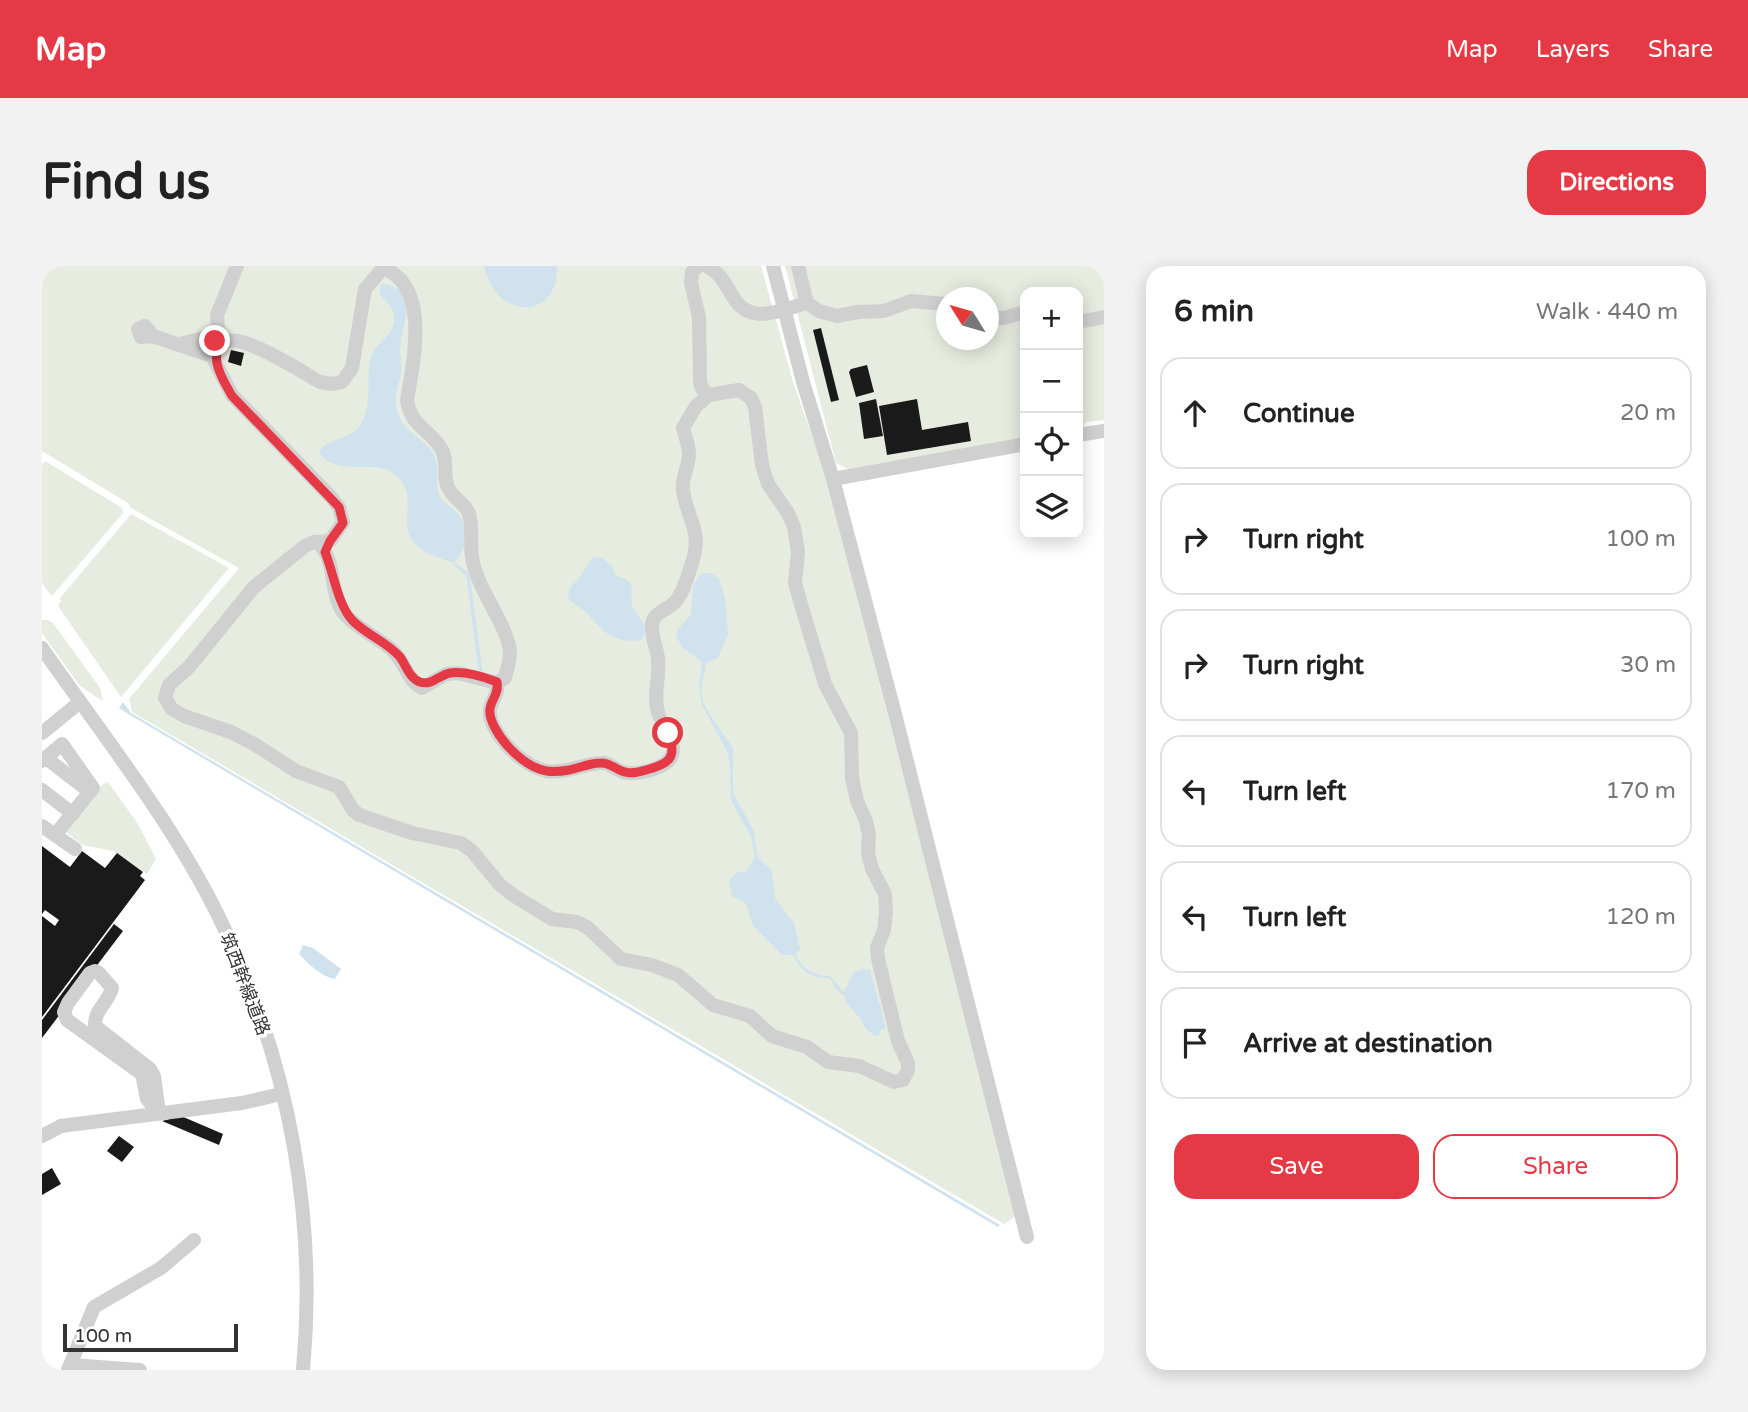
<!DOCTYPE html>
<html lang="en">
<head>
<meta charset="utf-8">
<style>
	:root { --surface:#fff; --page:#f2f2f2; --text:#222; --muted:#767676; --line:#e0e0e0; --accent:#e63946 }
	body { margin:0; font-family:"Varela Round","Noto Sans JP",sans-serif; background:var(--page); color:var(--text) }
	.controls { position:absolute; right:21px; top:21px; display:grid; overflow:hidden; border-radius:14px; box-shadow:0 4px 18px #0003 }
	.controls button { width:63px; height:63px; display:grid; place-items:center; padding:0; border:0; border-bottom:2px solid var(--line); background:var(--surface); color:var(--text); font:35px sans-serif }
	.compass { position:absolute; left:894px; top:21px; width:63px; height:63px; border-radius:50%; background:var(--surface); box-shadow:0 4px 18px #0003; rotate:307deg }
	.scale { position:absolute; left:21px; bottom:18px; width:175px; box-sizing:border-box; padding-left:7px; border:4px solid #333; border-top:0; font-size:19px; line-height:24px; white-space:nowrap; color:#333; -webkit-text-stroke:5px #fff; paint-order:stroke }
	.stop { position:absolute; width:21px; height:21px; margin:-16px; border:5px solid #e63946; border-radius:50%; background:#fff }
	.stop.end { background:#e63946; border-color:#fff; box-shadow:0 2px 7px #0008 }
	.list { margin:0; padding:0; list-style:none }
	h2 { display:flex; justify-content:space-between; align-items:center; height:91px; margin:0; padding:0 28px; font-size:30px }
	h2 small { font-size:23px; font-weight:400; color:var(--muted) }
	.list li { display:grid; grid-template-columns:46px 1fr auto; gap:21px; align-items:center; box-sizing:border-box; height:112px; margin:0 14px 14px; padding:0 14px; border:2px solid var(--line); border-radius:21px }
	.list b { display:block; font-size:26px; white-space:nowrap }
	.list em { font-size:23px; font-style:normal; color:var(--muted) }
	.actions { display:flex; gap:14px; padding:21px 28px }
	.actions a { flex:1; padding:16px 0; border:2px solid var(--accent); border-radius:21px; text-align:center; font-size:24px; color:var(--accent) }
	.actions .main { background:var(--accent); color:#fff }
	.icon { flex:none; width:38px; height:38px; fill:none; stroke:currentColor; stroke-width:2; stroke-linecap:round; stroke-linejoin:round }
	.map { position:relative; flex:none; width:1062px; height:1104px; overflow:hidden; border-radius:21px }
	header { display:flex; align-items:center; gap:42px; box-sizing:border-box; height:98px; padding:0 35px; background:var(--accent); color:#fff }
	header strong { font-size:33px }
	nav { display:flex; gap:38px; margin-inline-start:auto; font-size:24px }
	.intro { display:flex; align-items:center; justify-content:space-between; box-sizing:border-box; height:168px; padding:0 42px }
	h1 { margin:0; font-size:49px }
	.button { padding:18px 32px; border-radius:21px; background:var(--accent); color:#fff; font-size:24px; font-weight:700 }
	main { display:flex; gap:42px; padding:0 42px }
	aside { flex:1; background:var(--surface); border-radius:21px; box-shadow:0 4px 18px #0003 }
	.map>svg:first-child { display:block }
	.green { fill:#e6ecdf; fill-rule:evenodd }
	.water { fill:#cfe2ee }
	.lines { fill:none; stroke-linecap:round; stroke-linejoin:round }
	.stream { stroke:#cfe2ee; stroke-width:3.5 }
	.building { fill:#1a1a1a }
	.minor { stroke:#d0d0d0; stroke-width:14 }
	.route { stroke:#e63946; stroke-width:9 }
	.labels { text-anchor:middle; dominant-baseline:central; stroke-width:7; stroke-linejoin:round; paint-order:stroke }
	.street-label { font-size:18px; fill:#333; stroke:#fff }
</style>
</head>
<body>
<header>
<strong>Map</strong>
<nav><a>Map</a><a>Layers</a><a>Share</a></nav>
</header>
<div class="intro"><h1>Find us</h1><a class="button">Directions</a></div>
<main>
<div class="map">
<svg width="1062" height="1104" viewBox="0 0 1062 1104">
	<rect width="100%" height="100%" fill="#fff"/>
	<g class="green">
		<path d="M0,0H719L752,119L782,203L975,949L962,958L90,446L87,433L197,302L89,242L86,237L0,185Z"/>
		<path d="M743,0H1062V154L1044,156L1040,162L1036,163V26H983V172L806,203L794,197ZM904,32H946V74H904Z"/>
		<path d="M3,195L80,242L81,247L10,330L0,317V199Z"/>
		<path d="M89,248L187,302L79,431L16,340L19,335L18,332Z"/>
		<path d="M0,354H6L11,357L58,422L61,435L38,420L0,367Z"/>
		<path d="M66,516L96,558L114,593L105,608L71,585L40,579L24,566L60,519Z"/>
	</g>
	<g class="water">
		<path d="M442,0H515C518,52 455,58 442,0Z"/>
		<path d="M342,18C375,24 363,52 359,74C357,85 360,96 359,106C357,121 350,132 356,148C363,167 381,171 391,187C399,199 392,216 397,229C401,239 414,242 419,252C426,265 424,287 412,296C404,296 399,292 392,290C344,270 380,239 357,212C337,189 295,214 277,186C281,174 307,174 317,161C332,140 323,114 329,91C333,75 354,71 352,49C351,39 342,35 337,27L339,19Z"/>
		<path d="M559,291L570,300L573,309C577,312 584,312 588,317C592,323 588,332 590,339C594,352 611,360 599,374C571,378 562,366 545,347C539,342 532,338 526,333L528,321C542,310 541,303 551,292Z"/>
		<path d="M661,307H669L677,313L683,332L686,367L676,392L664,397L659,425L661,435L666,446L691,482V527L711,563L716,592L730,604L733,632L752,657L758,683L753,688C760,703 772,710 788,710L802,726L812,706L821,703L828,704L844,762L837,765L838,769L833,770L824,763L818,752L804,737L802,729L795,724L788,712C769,713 759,705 751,689H740L711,660L704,638L690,630L687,614L696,606H704L713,591L709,571L689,534L688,500L685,485L660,439L657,422L660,396L641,382L634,370L636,363L649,348C651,331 647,318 661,307Z"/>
		<path d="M81,436L89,447L958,959L956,961L88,449L77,442Z"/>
		<path d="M261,679L271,682L299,703L293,713C280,711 266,698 257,688Z"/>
	</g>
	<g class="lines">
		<path class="stream" d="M414,299L426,309L439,408"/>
	</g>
	<g class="building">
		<path d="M779,62L797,134L789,136L771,64Z"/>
		<path d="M189,84L202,87L199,100L186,96Z"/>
		<path d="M825,99L832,126L814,131L807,106L809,103Z"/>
		<path d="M834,133L841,170L822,173L817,137Z"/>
		<path d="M875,133L880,164L926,156L929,175L845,189L837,140Z"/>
		<path d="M0,580L28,601L40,585L63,602L75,587L101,606L98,610L103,614L0,751V650L13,660L17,654L3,644L0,648Z"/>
		<path d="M72,658L81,665L0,772V754Z"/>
		<path d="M139,850L181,868L177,879L120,855Z"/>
		<path d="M77,870L92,881L80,896L65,885Z"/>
		<path d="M10,902L19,918L0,929V908Z"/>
	</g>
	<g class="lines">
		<g class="minor">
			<path d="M656,0L650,6L649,17L657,51L658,116L660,123L667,129"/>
			<path d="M665,0C678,7 683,17 690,29C707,61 738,44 765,37"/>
			<path d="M731,0L761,116L791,213L853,448L985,971"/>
			<path d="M756,0L765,37L777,45L795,50L816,46L842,45L869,35L904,38"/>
			<path d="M342,2C389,22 371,96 365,135C370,161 386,162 399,182C406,192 401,207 405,219C409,232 424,237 427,248C431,262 428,277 430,291C434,322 466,359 468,386C468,395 465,404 463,412L455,417"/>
			<path d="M946,51L961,52L983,46"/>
			<path d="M1036,56L1062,51"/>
			<path d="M111,70L103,60L96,63L99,71L111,70L170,90L190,129L289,231L297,241L301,256L288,275L272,276L263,280L212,321L147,401L127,419L123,432L130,443L142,450L189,466L212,478L254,505L297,521L311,544L317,549L370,567L419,577L430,585L458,619L474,631L510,653L535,656L545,661L579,693L610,699L636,709L671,739L708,750L730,770L765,781L786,796L817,800L852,816L861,814L866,804V797L856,775L836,693L835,682L842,664L844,646L843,628L830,603L826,587L827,570L824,555L815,535L810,511L809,467L783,418L760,342L753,317L756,286L752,261L746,247L726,218L720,199L713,141L709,132L697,124L667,129L654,140L641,162C643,171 647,179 647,188C647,201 639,212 641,224C645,254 661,264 650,297C646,309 642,326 633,336C625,345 609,346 610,362C610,372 615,382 616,393C618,411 611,429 616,446C619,459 637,476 629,491C623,503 593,510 581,506C574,504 569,498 562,497C550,496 537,502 525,504C519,505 510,506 504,505C483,500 462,480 452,461C440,436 458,435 455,417"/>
			<path d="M138,78L173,69L176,63L175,49L195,0"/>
			<path d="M170,90C175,84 178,77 186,75C205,70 260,106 278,116L289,118L300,116L310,102L323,23L343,0"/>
			<path d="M1036,169L1062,165"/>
			<path d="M791,213L983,178"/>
			<path d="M276,277C295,295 287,322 299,343C308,359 336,371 350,384C362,394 366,416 380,422L404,408L416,407L455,417"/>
			<path d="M0,382C64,474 137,564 184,666C248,802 275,955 261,1104"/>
			<path d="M0,467L38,436"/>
			<path d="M4,492L48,526"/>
			<path d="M0,495L20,478L51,522L13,569L0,560"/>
			<path d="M0,524L31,548"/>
			<path d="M13,569L33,583"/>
			<path d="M53,705L57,707L70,722C66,737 52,744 53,760L108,803L112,810L117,847L105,833L100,808L25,754L22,746L26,737L48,707Z"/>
			<path d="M0,870L19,860L200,837L239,828"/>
			<path d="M29,1099L98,1104"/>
			<path d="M26,1104L52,1041L119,1002L152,974"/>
		</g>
	</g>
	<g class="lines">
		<path class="route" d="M173,75C178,83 173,89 175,97C177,109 184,119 190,130L297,241L301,257L288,275L283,286C291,305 296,340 311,355C325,369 345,376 358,391C364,399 367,412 378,416C390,420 397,409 408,407C423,405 442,411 455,416C458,435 439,436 453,462C462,479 484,502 505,505C511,506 521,505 527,504C537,502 548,497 558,497C568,496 574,504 583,506C590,508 597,506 604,504C627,498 636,492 626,467"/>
	</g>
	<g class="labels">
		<g class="street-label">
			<text transform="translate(203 718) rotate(69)">筑西幹線道路</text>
		</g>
	</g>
</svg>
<div class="controls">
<button>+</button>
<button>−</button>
<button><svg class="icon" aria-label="locate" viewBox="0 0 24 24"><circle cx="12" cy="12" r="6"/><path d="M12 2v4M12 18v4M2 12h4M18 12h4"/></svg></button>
<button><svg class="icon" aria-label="layers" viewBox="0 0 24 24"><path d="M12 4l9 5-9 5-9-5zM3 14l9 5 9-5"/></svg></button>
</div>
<svg class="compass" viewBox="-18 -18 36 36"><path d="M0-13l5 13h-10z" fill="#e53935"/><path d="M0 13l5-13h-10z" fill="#767676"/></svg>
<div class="scale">100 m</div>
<div class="stop" style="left:626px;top:467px"></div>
<div class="stop end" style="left:173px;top:75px"></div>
</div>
<aside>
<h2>6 min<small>Walk · 440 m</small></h2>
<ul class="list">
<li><svg class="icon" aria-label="ahead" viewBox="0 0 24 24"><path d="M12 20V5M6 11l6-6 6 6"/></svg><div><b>Continue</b></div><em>20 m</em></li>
<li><svg class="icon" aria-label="right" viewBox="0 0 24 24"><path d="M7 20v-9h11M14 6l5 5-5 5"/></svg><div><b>Turn right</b></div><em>100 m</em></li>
<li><svg class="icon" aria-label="right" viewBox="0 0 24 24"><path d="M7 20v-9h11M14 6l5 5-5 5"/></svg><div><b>Turn right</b></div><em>30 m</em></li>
<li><svg class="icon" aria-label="left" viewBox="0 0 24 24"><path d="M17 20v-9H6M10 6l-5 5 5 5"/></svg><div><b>Turn left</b></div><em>170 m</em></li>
<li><svg class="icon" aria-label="left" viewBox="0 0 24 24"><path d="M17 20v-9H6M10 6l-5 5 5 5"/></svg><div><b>Turn left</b></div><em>120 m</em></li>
<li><svg class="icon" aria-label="arrive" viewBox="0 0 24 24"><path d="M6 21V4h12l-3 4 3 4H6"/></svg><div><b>Arrive at destination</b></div></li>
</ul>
<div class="actions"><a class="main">Save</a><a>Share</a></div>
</aside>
</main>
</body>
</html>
